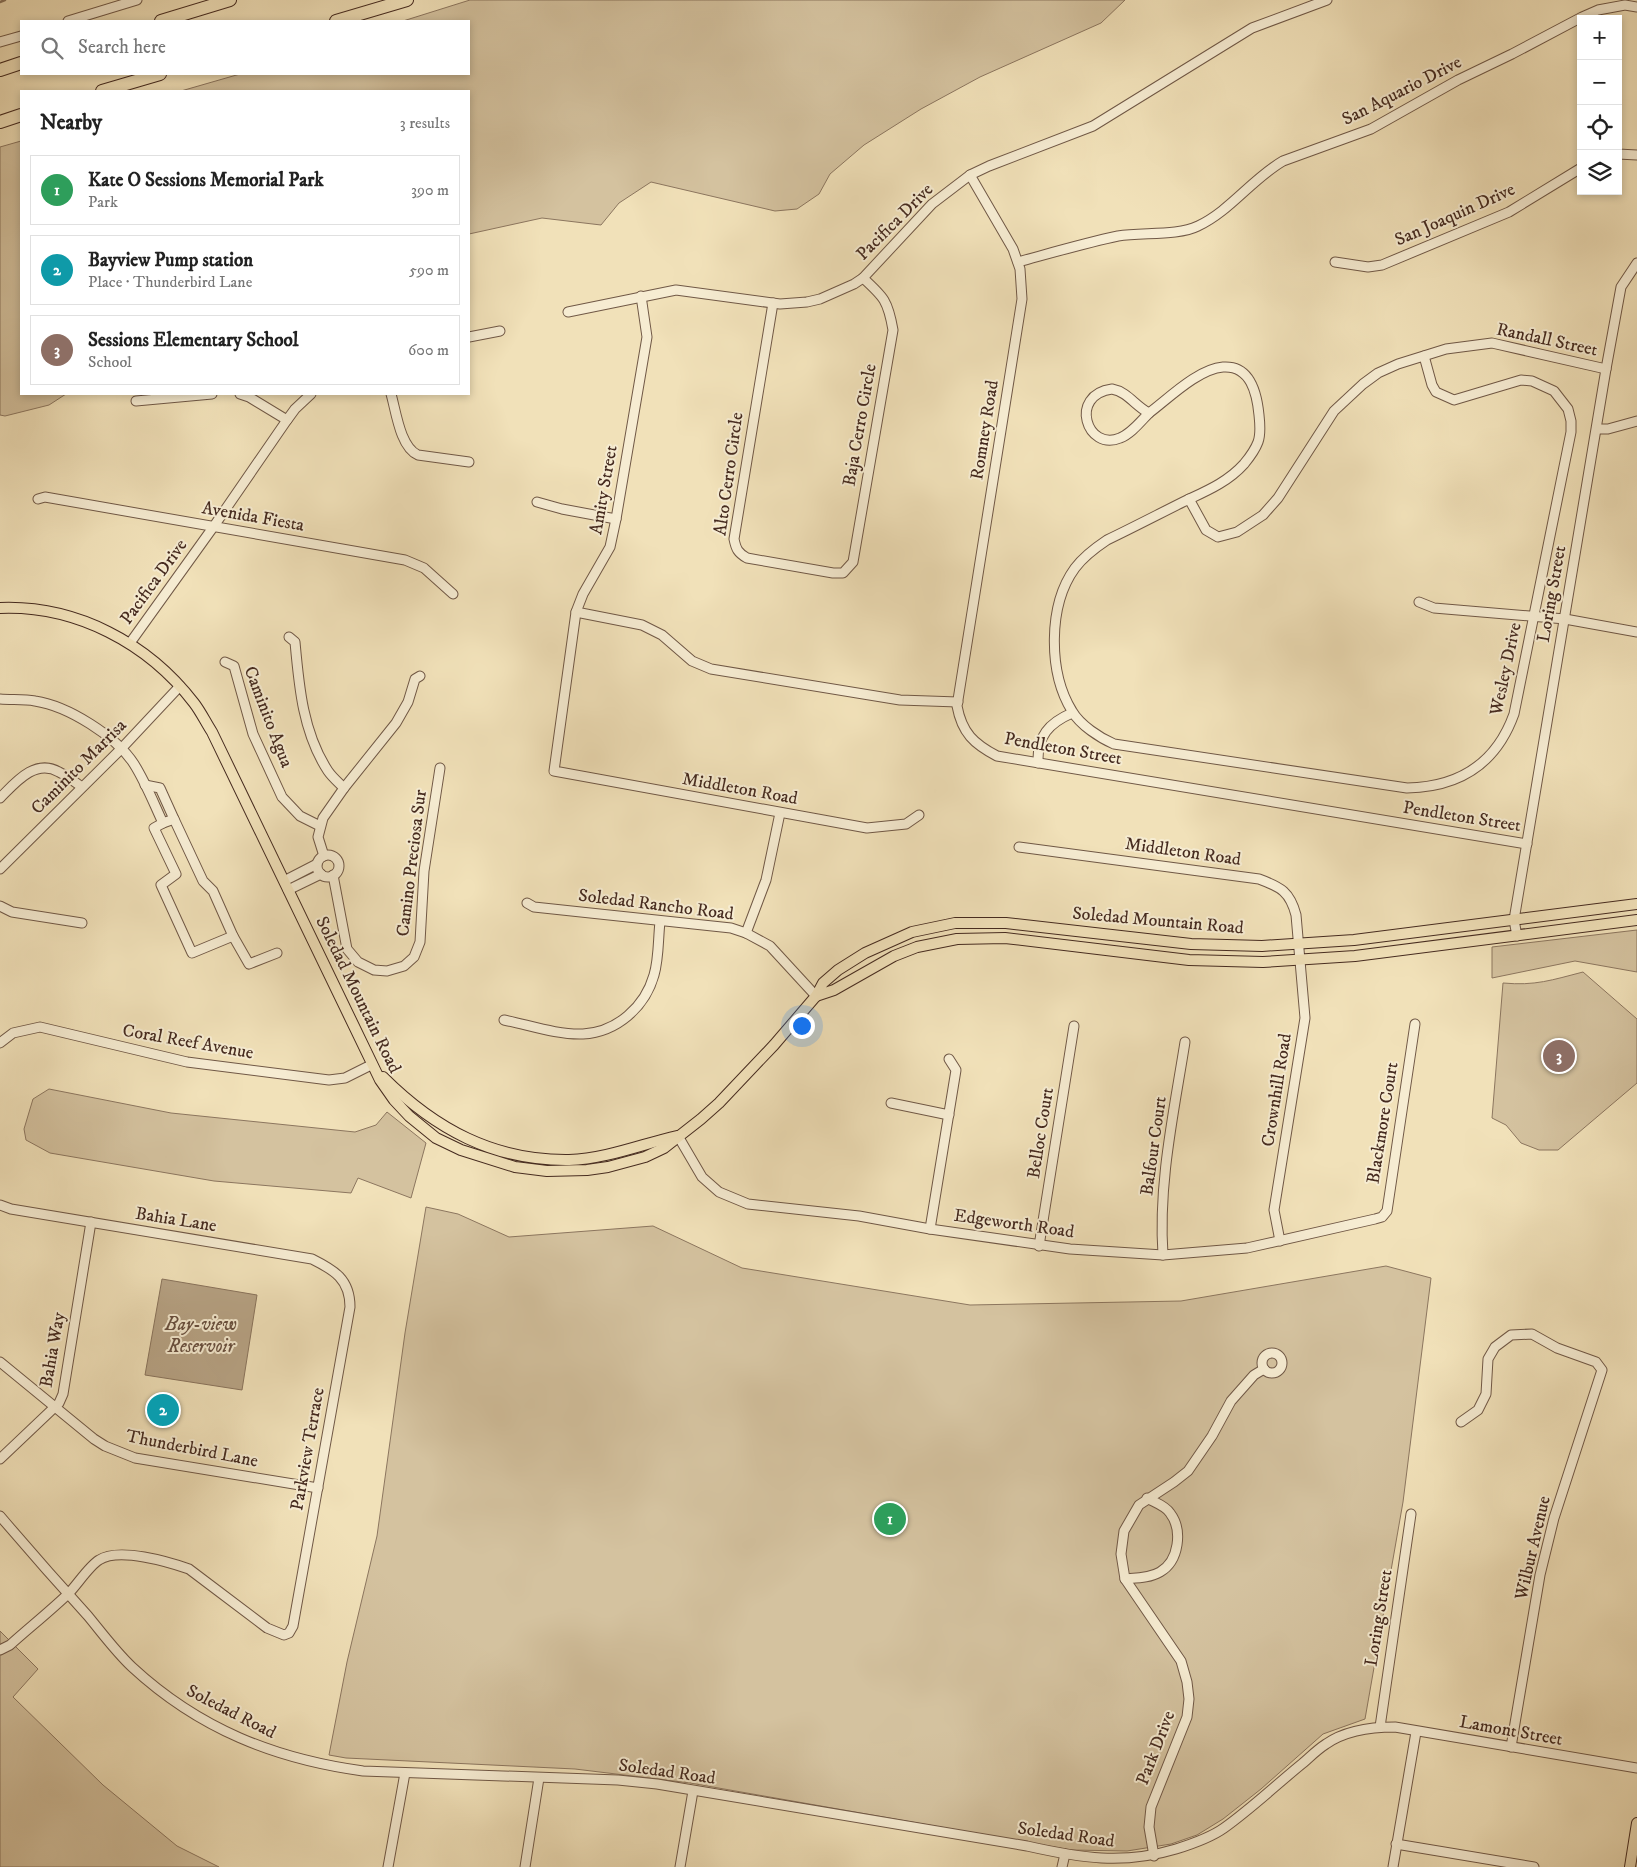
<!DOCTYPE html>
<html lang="en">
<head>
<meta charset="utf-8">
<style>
	:root { --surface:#fff; --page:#f2f2f2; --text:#222; --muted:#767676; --line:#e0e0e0; --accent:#7c3aed }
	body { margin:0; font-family:"IM FELL DW Pica",serif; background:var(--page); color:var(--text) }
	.controls { position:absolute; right:15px; top:15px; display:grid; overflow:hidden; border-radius:0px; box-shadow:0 2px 8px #0003 }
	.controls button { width:45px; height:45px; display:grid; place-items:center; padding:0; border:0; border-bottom:1px solid var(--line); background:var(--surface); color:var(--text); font:25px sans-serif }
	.you { position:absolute; left:801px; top:1025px; width:18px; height:18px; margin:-12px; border:4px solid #fff; border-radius:50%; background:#1a73e8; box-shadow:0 0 0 8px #1a73e833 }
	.badge { display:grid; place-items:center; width:32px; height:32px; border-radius:50%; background:var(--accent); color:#fff; font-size:16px; font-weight:700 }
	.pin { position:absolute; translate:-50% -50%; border:2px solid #fff; box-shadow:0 1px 5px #0006 }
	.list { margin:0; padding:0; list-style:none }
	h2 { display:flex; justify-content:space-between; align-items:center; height:65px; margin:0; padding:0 20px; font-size:21px }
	h2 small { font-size:16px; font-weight:400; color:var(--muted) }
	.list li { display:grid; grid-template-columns:32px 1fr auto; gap:15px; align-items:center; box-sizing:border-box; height:70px; margin:0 10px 10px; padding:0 10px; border:1px solid var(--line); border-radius:0px }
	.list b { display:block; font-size:19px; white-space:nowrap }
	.list p { margin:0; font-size:16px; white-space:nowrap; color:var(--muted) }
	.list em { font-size:16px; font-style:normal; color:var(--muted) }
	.icon { flex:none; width:28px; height:28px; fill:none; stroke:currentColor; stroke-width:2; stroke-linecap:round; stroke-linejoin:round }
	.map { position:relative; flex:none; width:1637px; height:1867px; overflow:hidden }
	.search { position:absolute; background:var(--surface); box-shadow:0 2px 8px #0003; left:20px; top:20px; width:450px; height:55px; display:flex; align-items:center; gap:12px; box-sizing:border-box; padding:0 18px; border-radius:0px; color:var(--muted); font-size:19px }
	.panel { position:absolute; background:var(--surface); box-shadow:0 2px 8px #0003; left:20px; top:90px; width:450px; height:305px; border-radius:0px }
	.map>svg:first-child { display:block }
	.green { fill:#d4c29f; stroke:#8c765f }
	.water { fill:#b7a385; stroke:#89735c }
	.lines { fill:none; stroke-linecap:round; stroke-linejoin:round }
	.stream { stroke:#89735c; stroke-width:2.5 }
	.minor-casing { stroke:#705846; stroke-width:11 }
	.major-casing { stroke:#452a1f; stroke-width:12 }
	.highway-casing { stroke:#452a1f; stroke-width:14 }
	.minor { stroke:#f6ecd2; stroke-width:9 }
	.major { stroke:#f1e1b9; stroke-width:10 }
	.highway { stroke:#f1e1b9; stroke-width:12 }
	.labels { text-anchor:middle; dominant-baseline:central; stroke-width:4; stroke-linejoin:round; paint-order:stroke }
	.street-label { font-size:18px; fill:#452a1f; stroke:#f6ecd2 }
	.water-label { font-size:19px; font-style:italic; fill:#674e3e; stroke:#f6ecd2 }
</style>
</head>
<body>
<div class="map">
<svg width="1637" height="1867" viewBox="0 0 1637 1867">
	<rect width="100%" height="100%" fill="#f1e1b9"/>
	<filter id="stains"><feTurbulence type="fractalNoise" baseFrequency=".004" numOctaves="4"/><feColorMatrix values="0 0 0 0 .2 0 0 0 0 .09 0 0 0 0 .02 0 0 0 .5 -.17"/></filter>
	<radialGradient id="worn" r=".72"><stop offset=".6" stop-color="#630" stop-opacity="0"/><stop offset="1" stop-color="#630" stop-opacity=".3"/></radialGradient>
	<g class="green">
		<path d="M470,0H1125L1101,23L980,77L921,109L864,145L830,174L819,194L797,209L775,211L651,182L619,203L601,225L542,218L469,234V91H181L240,74H469V21H403Z"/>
		<path d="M21,141V394H66L49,405L5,416L0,415V147Z"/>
		<path d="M1637,930V972L1575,961L1492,978V947Z"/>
		<path d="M1583,972L1637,1019V1083L1558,1150H1539L1521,1143L1506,1125L1492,1118L1503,983C1535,986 1552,980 1583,972Z"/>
		<path d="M49,1089L171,1113L355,1132L376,1125L387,1112L426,1143L411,1198L358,1178L351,1193L214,1181L50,1153L26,1140L24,1129L33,1099Z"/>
		<path d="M426,1207L458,1214L509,1237L653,1226L742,1268L970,1305L1181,1301L1386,1266L1431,1278L1403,1502L1365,1719L1323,1734L1261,1789L1223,1819L1197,1835L1171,1844L1127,1851L1071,1850L690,1783L575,1769L346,1758L329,1755L347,1662L377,1536L405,1333Z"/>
		<path d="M0,1631L38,1669L13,1697L103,1785L177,1846L219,1867H0Z"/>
	</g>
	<path class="water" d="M162,1279L257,1295L242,1390L145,1375Z"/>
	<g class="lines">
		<path class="stream" d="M0,2L5,0"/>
		<g class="minor-casing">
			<g id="minor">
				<path d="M68,21L137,0"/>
				<path d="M0,42L21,36"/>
				<path d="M1618,154L1637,155"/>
				<path d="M970,175L1013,249L1020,269L1022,299L957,706C962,733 974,744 997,756L1527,844"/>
				<path d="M1018,262C1051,253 1085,243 1118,236C1142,232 1178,236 1198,226C1230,211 1252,179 1283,161L1371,129L1458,80L1512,54L1582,17L1598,10L1625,5L1637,7"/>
				<path d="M1335,262L1368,267L1382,265L1509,212L1581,168"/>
				<path d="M641,296L647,337L616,519L610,547L583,594L576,612L554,771L867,828L906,824L919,815"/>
				<path d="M773,303L734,539C736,549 738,553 747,558L833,573H843L853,562L893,330C888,301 884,297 863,278"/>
				<path d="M568,312L676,290L780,304L807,302L820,299L854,284L863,278L932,204L970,175L989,166L1093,126L1252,28L1327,0"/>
				<path d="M469,337L500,331"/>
				<path d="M1112,389C1128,392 1135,406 1149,413C1141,421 1131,434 1120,438C1087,452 1068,395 1112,389Z"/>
				<path d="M240,394L249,397L287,420"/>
				<path d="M391,394C396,411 400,447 418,455L469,462"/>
				<path d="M136,401L212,394"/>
				<path d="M1149,413C1169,398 1198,369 1223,367C1251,365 1257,394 1259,415C1260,424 1261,434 1258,442C1255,450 1249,458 1244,464C1227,483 1204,492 1183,502C1157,515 1132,528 1107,540C1095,548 1084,556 1075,568C1048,605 1048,672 1072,711C1080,725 1100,738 1114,744L1407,788C1459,787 1496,764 1514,714L1571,432V421L1568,409L1554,391L1532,381L1521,380L1454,400L1436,392L1432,385L1424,356"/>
				<path d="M1597,429H1608L1637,421"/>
				<path d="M38,499L45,497L405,560L424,568L453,594"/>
				<path d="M1189,499L1206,530L1218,537L1237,532L1263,515L1278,498L1334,411L1363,384L1378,373L1398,364L1446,349L1492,343L1606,369"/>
				<path d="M537,502L562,509L616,519"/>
				<path d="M1419,602L1434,608L1565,619L1637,632"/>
				<path d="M576,612L642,625L662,635L692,661L711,669L900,700L958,702"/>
				<path d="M289,637L295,642C299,687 303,733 328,771C332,777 339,783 344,788"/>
				<path d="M130,643L214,526L287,420L295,409L311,394"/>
				<path d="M225,662L234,666L253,734L282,797L300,816L320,826"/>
				<path d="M0,699C11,700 24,699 35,701C68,706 116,736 134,764C146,783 154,804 163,823L174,819L203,881L213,891L233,936L249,964L277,953"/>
				<path d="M1038,763C1037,736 1049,723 1072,713"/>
				<path d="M145,785L160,788L174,819"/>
				<path d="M0,798C15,783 35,758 59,772C67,776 75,782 82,787"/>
				<path d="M163,823L154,828L176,874L161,885L192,953L233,936"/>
				<path d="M1019,847L1259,879C1281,887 1290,892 1296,915L1305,1018L1274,1210L1280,1241"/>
				<circle cx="328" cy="866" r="11"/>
				<path d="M324,856L318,837L323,818L344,788L396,723L408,702L415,679L420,676"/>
				<path d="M0,869L120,750L180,686"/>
				<path d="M333,875L347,949L358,962L374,970L387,971L404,966L414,957L420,942L424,871L440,768"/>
				<path d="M284,881L317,864"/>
				<path d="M288,890L321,874"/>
				<path d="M527,903L534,907L731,928L746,933L770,946L816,996"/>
				<path d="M0,906L12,912L82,923"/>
				<path d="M746,933L766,880L780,813"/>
				<path d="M1517,936L1514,920L1606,369L1621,287L1637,263"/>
				<path d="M504,1020C529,1025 557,1035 583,1034C617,1032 645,1007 654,975C659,958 658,939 660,922"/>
				<path d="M0,1043L13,1033L40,1027L187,1062L329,1080L345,1078L371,1065"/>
				<path d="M891,1103L949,1115"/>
				<path d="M678,1136L702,1177L719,1192L748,1204L859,1216L930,1229L1070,1249L1163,1255L1247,1248L1375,1219L1382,1217L1387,1211L1415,1024"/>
				<path d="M0,1205L11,1209L312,1259C334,1270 350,1279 350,1307L293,1626L289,1633L284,1635L267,1628L189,1569C169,1562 119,1547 99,1560C89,1566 77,1585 68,1594C49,1612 29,1628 10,1645L0,1650"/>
				<path d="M930,1229L956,1070L949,1059"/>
				<path d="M1039,1246L1074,1026"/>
				<path d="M1163,1255C1158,1183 1174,1112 1185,1042"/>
				<circle cx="1272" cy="1363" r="10"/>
				<path d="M0,1362L94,1439L105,1446L135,1458L318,1488"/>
				<path d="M1461,1422L1478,1410L1486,1394L1488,1359L1495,1347L1511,1335L1532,1334L1557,1348L1596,1362L1602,1370L1554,1518L1540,1575L1511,1747"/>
				<path d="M0,1459L59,1403L63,1394L91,1222"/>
				<path d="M0,1516C29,1550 58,1583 88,1616C102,1633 116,1652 132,1667C199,1729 275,1759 363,1771L618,1780L657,1784L1027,1846C1080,1858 1123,1865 1176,1849C1192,1844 1210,1838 1224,1828C1252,1808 1277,1784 1303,1763C1311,1756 1318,1749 1326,1744C1346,1730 1372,1727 1395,1727L1637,1768"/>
				<path d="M1125,1579C1137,1578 1150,1578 1160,1572C1179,1561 1183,1530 1170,1513C1166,1506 1154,1502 1147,1498"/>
				<path d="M1380,1727L1411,1514"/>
				<path d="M1396,1844L1534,1867"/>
				<path d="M1154,1856L1149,1827L1151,1807L1187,1717L1189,1699L1187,1682L1181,1661L1125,1579L1121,1554L1124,1531L1139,1505L1174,1482L1188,1471L1212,1436L1231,1401L1254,1375L1264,1369"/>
				<path d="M388,1867L405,1773"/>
				<path d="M525,1867L539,1778"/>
				<path d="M680,1867L693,1791"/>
				<path d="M1062,1867L1065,1854"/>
				<path d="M1393,1867L1416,1732"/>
			</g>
		</g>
		<g class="major-casing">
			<g id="major">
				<path d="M0,608C76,605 148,643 194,703C201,712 206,723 212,732L380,1080L394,1100L409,1116L436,1138L461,1150L515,1167L547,1171L587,1170L608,1167L645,1157L664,1148L701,1119L719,1103L774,1045L816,996L823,983L838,970L865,953L912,932L955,923H1006L1191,944L1262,946L1354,940L1637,904"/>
				<path d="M816,996L834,990L894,956L917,947L957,939L1005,938L1189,960L1263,962L1355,956L1637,920"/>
				<path d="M383,1077C435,1129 494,1161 569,1160C606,1159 642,1144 677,1136"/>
				<path d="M1630,1867L1637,1823"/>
			</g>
		</g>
		<g class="highway-casing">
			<g id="highway">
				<path d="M161,21L230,0"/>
				<path d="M336,21L407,0"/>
				<path d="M0,70L21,63"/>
				<path d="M102,91L160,74"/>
				<path d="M0,122L21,115"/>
			</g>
		</g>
		<use href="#minor" class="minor"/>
		<use href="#major" class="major"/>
		<use href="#highway" class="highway"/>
	</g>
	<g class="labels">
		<g class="street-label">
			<text transform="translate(1402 91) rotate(-27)">San Aquario Drive</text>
			<text transform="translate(1455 215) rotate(-24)">San Joaquin Drive</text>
			<text transform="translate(895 222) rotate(-45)">Pacifica Drive</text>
			<text transform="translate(1547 340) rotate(12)">Randall Street</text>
			<text transform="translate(860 425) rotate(-80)">Baja Cerro Circle</text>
			<text transform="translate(985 430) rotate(-81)">Romney Road</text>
			<text transform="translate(729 474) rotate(-82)">Alto Cerro Circle</text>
			<text transform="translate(604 490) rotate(-80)">Amity Street</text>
			<text transform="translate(253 517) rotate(10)">Avenida Fiesta</text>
			<text transform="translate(154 582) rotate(-54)">Pacifica Drive</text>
			<text transform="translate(1552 594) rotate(-80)">Loring Street</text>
			<text transform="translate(1506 669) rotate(-78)">Wesley Drive</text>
			<text transform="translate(268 717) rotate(69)">Caminito Agua</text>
			<text transform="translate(1063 749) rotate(10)">Pendleton Street</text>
			<text transform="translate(79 767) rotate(-45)">Caminito Marrisa</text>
			<text transform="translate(740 789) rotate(10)">Middleton Road</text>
			<text transform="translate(1462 817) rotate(9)">Pendleton Street</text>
			<text transform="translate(1183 852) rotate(8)">Middleton Road</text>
			<text transform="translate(412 863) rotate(-83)">Camino Preciosa Sur</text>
			<text transform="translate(656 905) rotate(7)">Soledad Rancho Road</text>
			<text transform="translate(1158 921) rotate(5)">Soledad Mountain Road</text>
			<text transform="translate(358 995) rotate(64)">Soledad Mountain Road</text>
			<text transform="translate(188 1042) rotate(10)">Coral Reef Avenue</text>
			<text transform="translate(1277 1090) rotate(-81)">Crownhill Road</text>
			<text transform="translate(1383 1123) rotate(-81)">Blackmore Court</text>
			<text transform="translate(1041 1133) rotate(-81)">Belloc Court</text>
			<text transform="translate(1154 1146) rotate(-82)">Balfour Court</text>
			<text transform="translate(176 1220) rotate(9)">Bahia Lane</text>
			<text transform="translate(1014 1224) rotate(8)">Edgeworth Road</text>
			<text transform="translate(53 1350) rotate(-80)">Bahia Way</text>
			<text transform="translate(192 1449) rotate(11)">Thunderbird Lane</text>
			<text transform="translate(308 1449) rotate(-80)">Parkview Terrace</text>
			<text transform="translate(1533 1548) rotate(-77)">Wilbur Avenue</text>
			<text transform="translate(1379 1618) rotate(-81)">Loring Street</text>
			<text transform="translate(231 1712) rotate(27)">Soledad Road</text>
			<text transform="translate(1511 1731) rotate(10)">Lamont Street</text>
			<text transform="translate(1156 1748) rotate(-69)">Park Drive</text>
			<text transform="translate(667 1772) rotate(8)">Soledad Road</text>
			<text transform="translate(1066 1835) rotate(8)">Soledad Road</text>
		</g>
		<g class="water-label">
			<text x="201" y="1324">Bay-view<tspan x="201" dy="22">Reservoir</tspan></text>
		</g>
	</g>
	<rect width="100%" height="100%" filter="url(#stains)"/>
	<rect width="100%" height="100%" fill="url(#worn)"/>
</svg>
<div class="controls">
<button>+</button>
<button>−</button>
<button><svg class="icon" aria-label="locate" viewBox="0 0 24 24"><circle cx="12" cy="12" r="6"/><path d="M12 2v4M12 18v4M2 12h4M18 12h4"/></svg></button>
<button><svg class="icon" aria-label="layers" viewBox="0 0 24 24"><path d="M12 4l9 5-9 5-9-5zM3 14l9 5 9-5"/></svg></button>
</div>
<div class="you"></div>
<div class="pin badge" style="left:890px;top:1519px;background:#2e9e5b">1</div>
<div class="pin badge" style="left:163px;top:1410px;background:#0f9aa8">2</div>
<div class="pin badge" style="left:1559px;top:1056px;background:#8d6e63">3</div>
<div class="search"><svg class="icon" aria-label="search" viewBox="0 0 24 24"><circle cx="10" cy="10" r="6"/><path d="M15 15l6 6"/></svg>Search here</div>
<section class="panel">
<h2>Nearby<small>3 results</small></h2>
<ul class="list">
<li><span class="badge" style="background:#2e9e5b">1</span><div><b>Kate O Sessions Memorial Park</b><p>Park</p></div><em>390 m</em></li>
<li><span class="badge" style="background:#0f9aa8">2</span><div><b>Bayview Pump station</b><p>Place · Thunderbird Lane</p></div><em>590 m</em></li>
<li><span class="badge" style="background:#8d6e63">3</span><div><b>Sessions Elementary School</b><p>School</p></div><em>600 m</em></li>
</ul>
</section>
</div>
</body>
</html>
